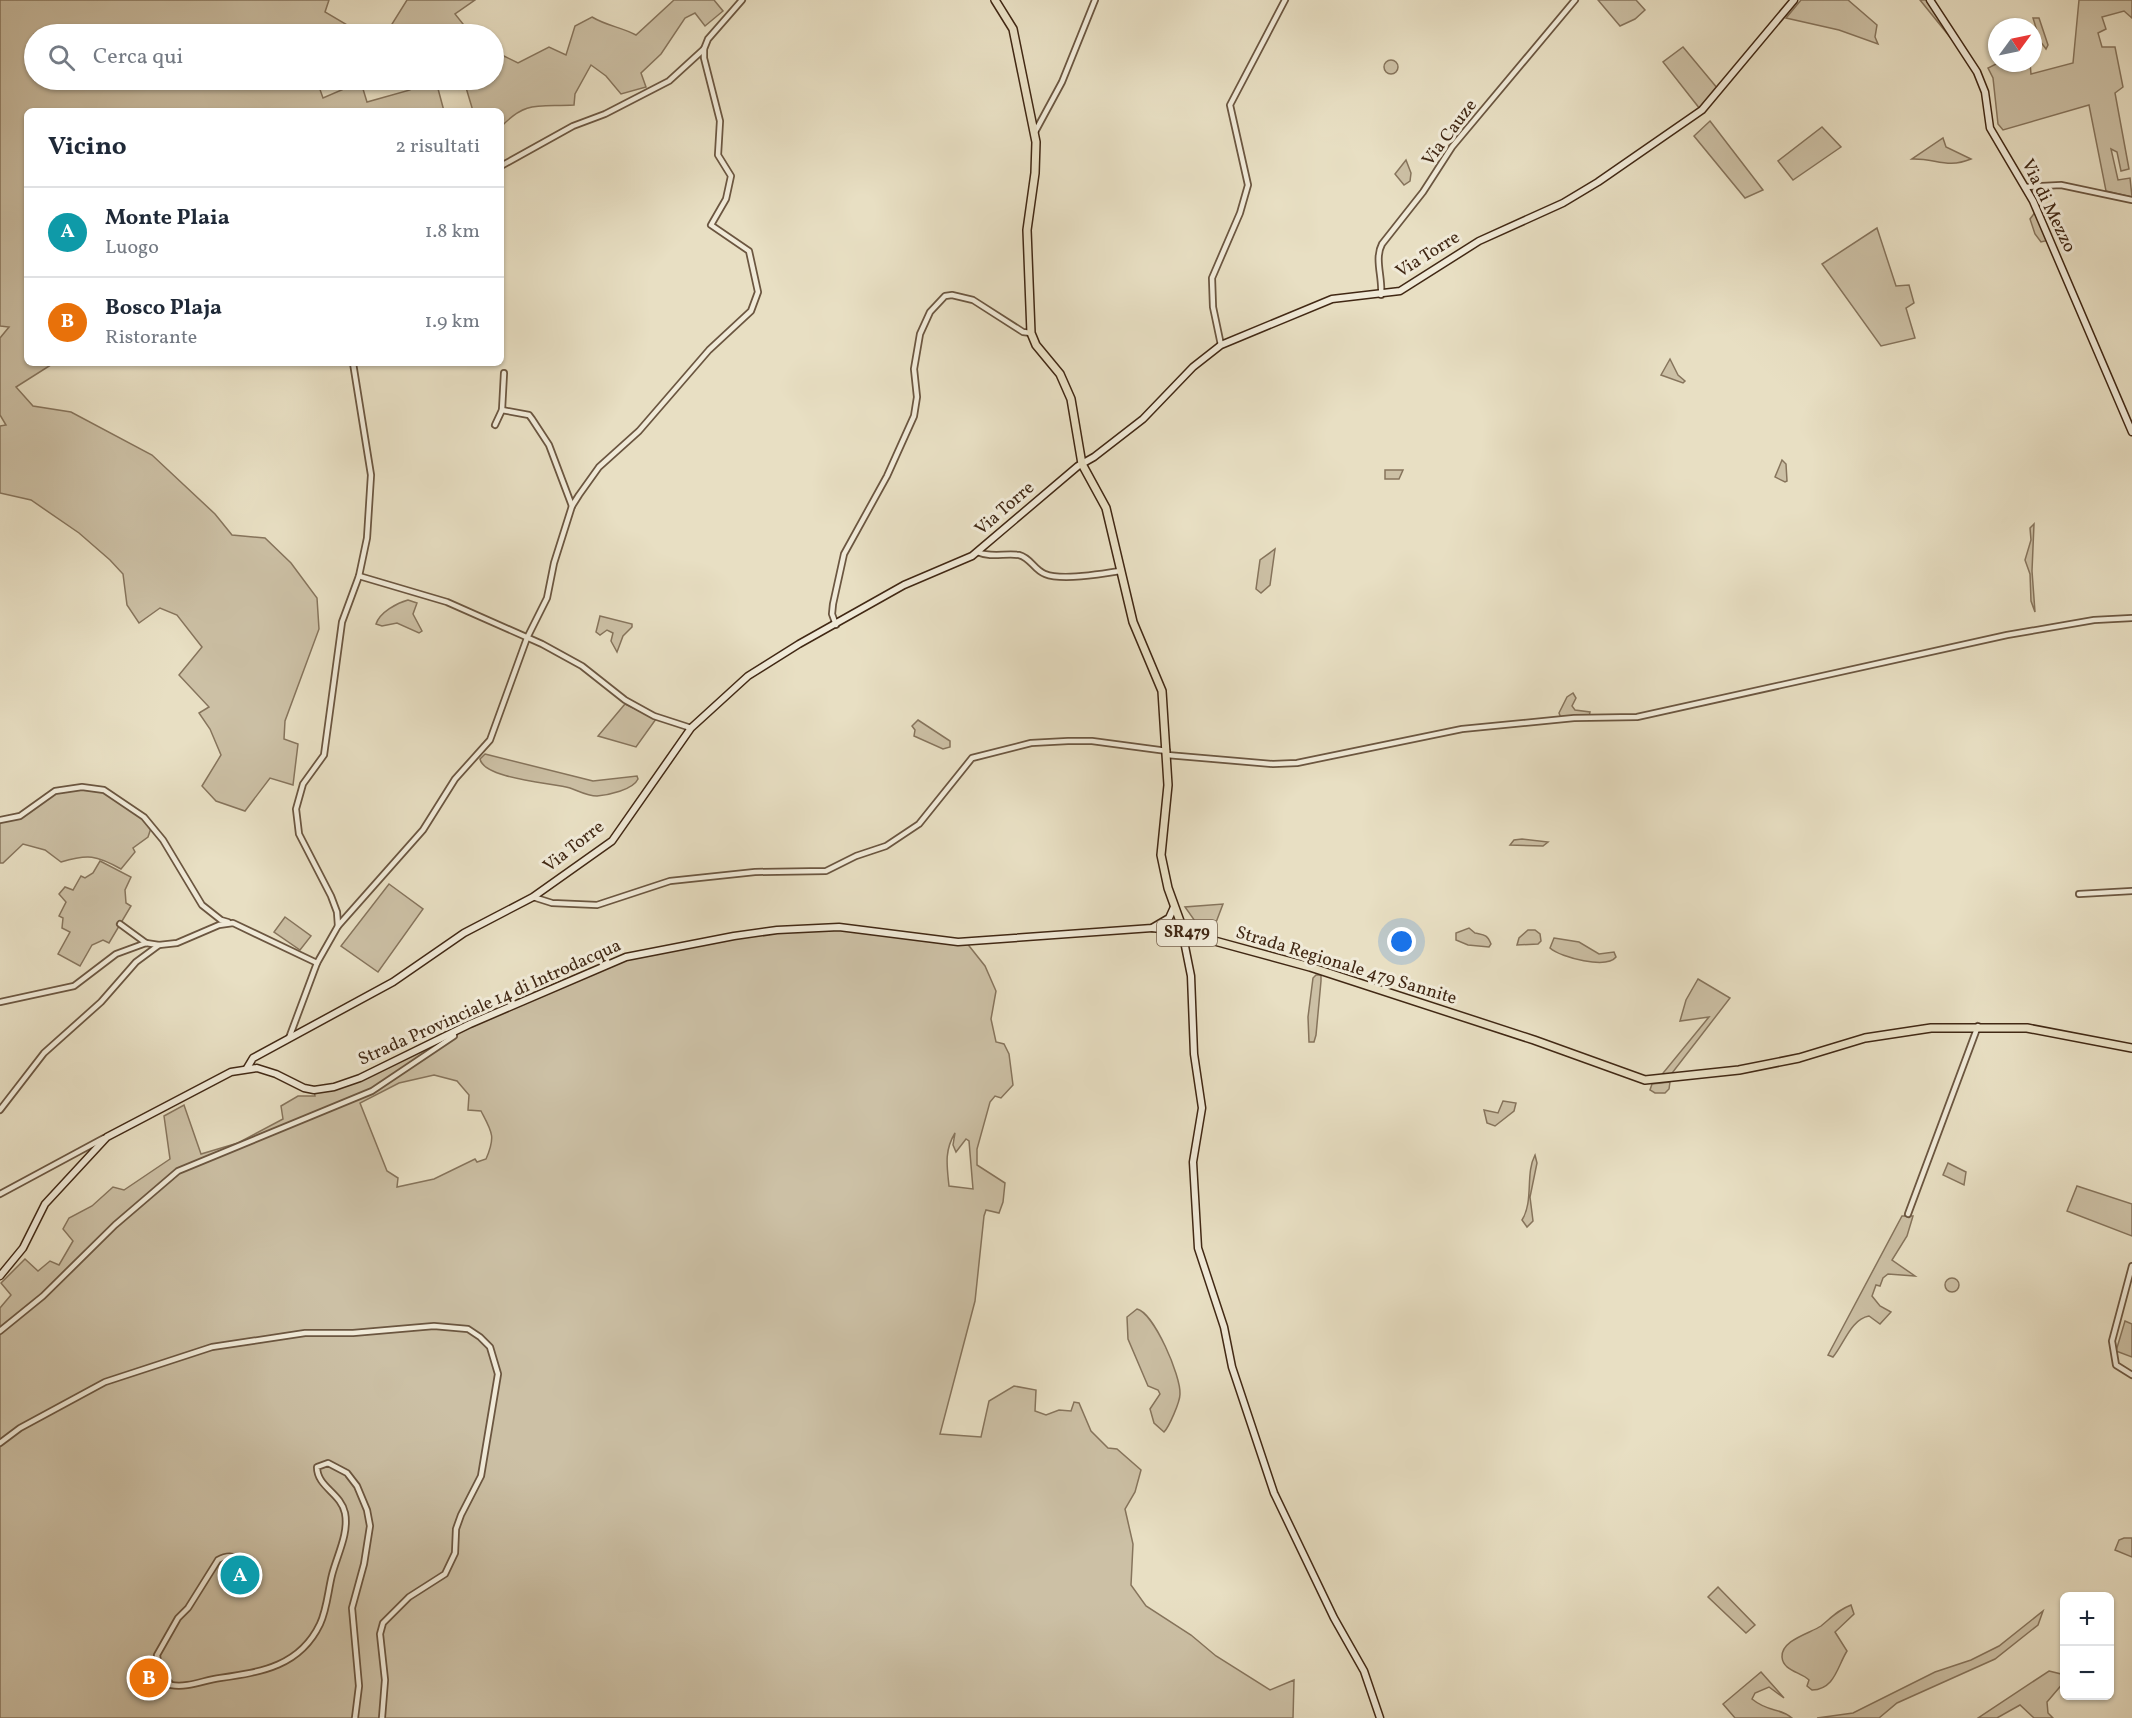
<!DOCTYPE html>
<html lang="it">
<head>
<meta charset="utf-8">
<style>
	:root { --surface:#fff; --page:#f2f2f3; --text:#1f2937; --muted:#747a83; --line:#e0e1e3; --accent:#b45309 }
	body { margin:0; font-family:Vollkorn,serif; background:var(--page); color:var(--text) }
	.controls { position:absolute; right:18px; bottom:18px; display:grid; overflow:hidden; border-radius:9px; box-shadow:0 2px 4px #0004 }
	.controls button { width:54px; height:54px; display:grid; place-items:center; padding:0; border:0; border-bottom:2px solid var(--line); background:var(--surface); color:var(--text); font:30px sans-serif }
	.compass { position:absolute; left:1988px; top:18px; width:54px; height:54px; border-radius:50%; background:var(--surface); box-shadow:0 2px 4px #0004; rotate:57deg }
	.you { position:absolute; left:1402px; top:942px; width:21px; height:21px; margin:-15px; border:4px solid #fff; border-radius:50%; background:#1a73e8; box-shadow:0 0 0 9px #1a73e833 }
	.badge { display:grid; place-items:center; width:39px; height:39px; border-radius:50%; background:var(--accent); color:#fff; font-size:20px; font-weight:700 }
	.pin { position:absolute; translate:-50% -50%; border:3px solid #fff; box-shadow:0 2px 6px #0006 }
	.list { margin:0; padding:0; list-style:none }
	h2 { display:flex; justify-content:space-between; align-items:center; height:78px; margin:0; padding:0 24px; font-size:26px }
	h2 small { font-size:20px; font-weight:400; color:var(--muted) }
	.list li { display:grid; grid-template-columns:39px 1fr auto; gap:18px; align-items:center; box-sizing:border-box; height:90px; padding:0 24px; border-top:2px solid var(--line) }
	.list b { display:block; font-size:22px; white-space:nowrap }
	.list p { margin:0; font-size:20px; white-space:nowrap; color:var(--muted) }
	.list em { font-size:20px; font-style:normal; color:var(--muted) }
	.icon { flex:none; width:33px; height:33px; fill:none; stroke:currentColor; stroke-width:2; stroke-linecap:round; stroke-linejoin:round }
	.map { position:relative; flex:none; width:2132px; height:1718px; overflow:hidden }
	.search { position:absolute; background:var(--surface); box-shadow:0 2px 4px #0004; left:24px; top:24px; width:480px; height:66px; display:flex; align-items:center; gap:15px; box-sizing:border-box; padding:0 21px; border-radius:33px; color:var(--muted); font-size:22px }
	.panel { position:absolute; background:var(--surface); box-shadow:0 2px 4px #0004; left:24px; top:108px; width:480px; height:258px; border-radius:9px }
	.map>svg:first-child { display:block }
	.green { fill:#ccc0a5; stroke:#86745c; stroke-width:1.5; fill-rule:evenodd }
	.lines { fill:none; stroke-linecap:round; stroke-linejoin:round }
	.street-casing { stroke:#6b5640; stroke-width:8 }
	.secondary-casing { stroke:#412814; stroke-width:9 }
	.primary-casing { stroke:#412814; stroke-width:10 }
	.street { stroke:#f0ead8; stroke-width:4.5 }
	.secondary { stroke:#f0ead8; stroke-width:6 }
	.primary { stroke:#e8dfc3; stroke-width:7 }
	.labels { text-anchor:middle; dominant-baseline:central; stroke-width:6; stroke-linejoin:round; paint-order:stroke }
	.shield { fill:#f0ead8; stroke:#76624f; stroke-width:1.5 }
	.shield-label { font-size:16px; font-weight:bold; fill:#412814 }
	.street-label { font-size:18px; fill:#412814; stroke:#f0ead8 }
</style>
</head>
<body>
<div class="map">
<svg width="2132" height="1718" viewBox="0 0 2132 1718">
	<rect width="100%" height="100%" fill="#e8dfc3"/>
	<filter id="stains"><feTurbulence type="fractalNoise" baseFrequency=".00333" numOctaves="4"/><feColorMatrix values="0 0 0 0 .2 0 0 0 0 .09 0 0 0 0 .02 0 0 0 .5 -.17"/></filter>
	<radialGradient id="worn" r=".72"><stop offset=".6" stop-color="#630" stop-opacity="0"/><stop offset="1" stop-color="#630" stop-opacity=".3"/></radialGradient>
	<g class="green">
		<path d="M0,0H329L325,12L349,26L346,34H34V80H321L318,84L323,98L346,88L363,89L367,102L410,90L412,80H446L437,85L444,111H27V363H54L16,387L33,406L71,412L152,455L215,514L232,535L265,538L291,563L317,598L319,629L285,721L284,739L298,744L293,785L270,778L245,811L216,801L202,786L221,755L210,729L199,713L209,707L179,675L202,647L177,615L160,608L139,623L127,605L123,574L110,560L79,533L31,500L0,493V426L6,425L0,415V338L9,327L0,326Z"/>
		<path d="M407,0H475L455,14L471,34H406L392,24Z"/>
		<path d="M674,0H714L723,11L705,26L695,13L685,18L661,54L641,73L646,87L621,94L606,76L591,65L575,94L574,105C539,107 526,100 501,127V111H473L464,81L494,80V72L504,56L518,63L549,47L566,55L575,26L592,17C607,26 621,27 636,35Z"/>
		<path d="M1598,0H1636L1645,10L1635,19L1620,26Z"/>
		<path d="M1801,0H1848L1877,25L1875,37L1878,44L1839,30L1786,18Z"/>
		<path d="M1920,0H1927L1953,36L1950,37Z"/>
		<path d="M2079,0H2132V18L2124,11L2102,17L2106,29L2098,33L2102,47H2115L2123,87L2115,93L2129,169L2121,171L2117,152L2111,149L2118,180L2130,178L2132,197L2106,191L2089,105L2003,130L1998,124L1993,78L1988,68L1998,63H2030L2031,74L2073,63Z"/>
		<path d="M2033,18H2039L2048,45L2046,49L2040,41Z"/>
		<path d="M1683,47L1718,89L1700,109L1663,62Z"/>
		<circle cx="1391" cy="67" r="7"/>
		<path d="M1710,121L1763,190L1745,198L1694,136Z"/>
		<path d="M1822,127L1841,147L1793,180L1778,161Z"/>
		<path d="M1943,138L1946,147L1971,159C1947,169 1935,158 1912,159Z"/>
		<path d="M1406,160L1411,173L1410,181L1404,185L1395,174Z"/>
		<path d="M2036,211L2049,240L2041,242L2035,234L2030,219Z"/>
		<path d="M1877,228L1896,286L1909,285L1914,303L1906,308L1915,338L1881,346L1822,264Z"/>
		<path d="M1670,359L1678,375L1685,381L1683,383L1661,375Z"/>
		<path d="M1782,460L1786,464L1787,481L1785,482L1775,477Z"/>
		<path d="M1385,470H1403L1399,479H1385Z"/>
		<path d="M2034,524L2032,571L2035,612L2031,601L2030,574L2025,560L2031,540L2030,528Z"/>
		<path d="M1275,549L1270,585L1261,593L1256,589L1260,560Z"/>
		<path d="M408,600L417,603L413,614L422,631L419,633L397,623L382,626L376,624C380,612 397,603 408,600Z"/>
		<path d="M600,616L632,624V627L623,636L617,652L611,641L613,633L607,630L600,635L596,632Z"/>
		<path d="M1573,693L1576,698L1572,706L1575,710L1590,712L1589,717L1561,718L1559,713L1567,697Z"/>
		<path d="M625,704L656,719L636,747L598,736Z"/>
		<path d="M918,720L950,741V747L943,749L914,736L915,730L912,726Z"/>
		<path d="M485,754L593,781L637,776L638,779C633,790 608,795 597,796C587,796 579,791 570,788C553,783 484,779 480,759Z"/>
		<path d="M72,788L104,790L152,825L148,837L133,848L135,852L121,869C96,855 88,854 61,862L45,850L23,844L3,863H0V820L13,819L49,794Z"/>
		<path d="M1522,839L1548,842L1543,846L1510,845L1514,840Z"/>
		<path d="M100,861L131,877L125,890L126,903L131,906L109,943L103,940L92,945L80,966L58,954L70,932L62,928L63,918L59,916L66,902L59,894L65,887L73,890L81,876L85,878L93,873Z"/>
		<path d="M389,884L423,909L378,972L341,946Z"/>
		<path d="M1223,904L1212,933L1197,924L1185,907Z"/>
		<path d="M285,917L311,936L300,950L274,932Z"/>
		<path d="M839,927L966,942L985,966L996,991L991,1019L996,1042L1004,1044L1009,1054L1013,1085L1001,1098L995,1096L990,1102L977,1149V1165L1005,1183L1003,1202L999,1213L986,1210L984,1216L975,1301L940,1434L981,1437L989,1401L1014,1386L1036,1390L1035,1411L1046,1415L1059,1410L1071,1411L1074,1402L1079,1403L1091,1431L1108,1448L1117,1449L1141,1470L1135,1492L1125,1509L1133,1544L1131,1585L1146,1606L1191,1635L1216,1656L1270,1690L1294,1680L1293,1718H0V1308L11,1295L1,1283L25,1259L38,1271L50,1261L59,1265L73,1241L63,1229L69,1218L92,1206L113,1187L124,1190L170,1159L164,1116L184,1105L201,1154L238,1143L283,1119L281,1106L298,1096H315L314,1090L334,1087L611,963L734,936ZM434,1075L457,1081L469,1095L468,1110L481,1111C492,1132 496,1136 486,1159L477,1162L475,1159L434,1179L397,1187L398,1178L387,1171L360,1103L399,1083ZM955,1133L953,1145L956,1152L966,1139L969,1141L973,1189L949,1186C947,1166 944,1151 955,1133Z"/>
		<path d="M1469,928L1475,933C1484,935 1487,934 1491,944L1489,947L1468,945L1456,940V933Z"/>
		<path d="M1528,930H1535L1540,934L1541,941L1538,944L1517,945L1519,938Z"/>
		<path d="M1554,938L1579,942L1599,954L1614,952L1616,957C1607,969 1561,958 1550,948Z"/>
		<path d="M1316,975H1321V981L1316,1035L1314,1042H1309L1308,1017L1313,978Z"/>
		<path d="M1698,979L1730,998L1669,1077L1659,1078L1709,1017L1680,1021L1686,1000Z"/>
		<path d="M1670,1082L1669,1089L1665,1093H1655L1650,1090L1652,1084Z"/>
		<path d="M1503,1101L1516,1103L1514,1111L1495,1126L1487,1123L1484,1110L1498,1113Z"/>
		<path d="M1535,1155L1537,1163L1530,1197L1533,1221L1527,1227L1522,1220C1534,1201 1525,1174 1535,1155Z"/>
		<path d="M1948,1163L1966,1172L1964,1185L1943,1175Z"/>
		<path d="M2077,1186L2132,1204V1236L2067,1211Z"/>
		<path d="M1902,1216H1913L1907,1236L1892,1260L1915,1276L1888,1274L1883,1278L1880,1286L1876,1285L1872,1296L1880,1306L1891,1312L1880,1324L1869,1316C1851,1319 1844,1344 1833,1357L1828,1355Z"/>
		<circle cx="1952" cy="1285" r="7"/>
		<path d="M1137,1309C1154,1313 1181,1376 1180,1394C1180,1402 1169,1427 1164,1432L1154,1423L1150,1409L1160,1394L1158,1390L1148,1386L1128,1339L1127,1317Z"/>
		<path d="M2125,1321L2132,1324V1357L2116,1351Z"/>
		<path d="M2124,1538H2132V1557L2115,1550L2119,1540Z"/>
		<path d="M1718,1587L1755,1625L1746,1633L1708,1597Z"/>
		<path d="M1851,1605L1854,1614L1835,1632L1847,1651C1837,1667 1835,1689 1812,1690L1807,1686L1809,1680C1801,1672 1783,1671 1782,1657C1781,1640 1811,1633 1821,1626C1832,1617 1838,1610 1851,1605Z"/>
		<path d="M2043,1611L2038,1625L1995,1659L1897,1703L1879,1718H1817L1853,1713L1935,1672L1971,1660L1999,1646Z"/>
		<path d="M2049,1671L2061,1674L2064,1682L2047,1702L2048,1713L2053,1718H2034L2020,1705L1997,1718H1978Z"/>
		<path d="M1761,1672L1784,1698L1769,1687L1755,1693L1752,1699C1769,1713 1779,1707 1792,1718H1735L1723,1704Z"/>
	</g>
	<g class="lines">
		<g class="street-casing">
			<g id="street">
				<path d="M1035,132L1062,82L1095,0"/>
				<path d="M501,166L573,126L605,114L669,81L704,49L708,39L742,0"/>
				<path d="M2025,187L2061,185L2132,200"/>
				<path d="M1381,295C1383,278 1374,259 1382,244L1423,192L1452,147L1575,0"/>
				<path d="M1221,345L1213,307L1212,278L1240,213L1248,185L1230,105L1285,0"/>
				<path d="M502,410L529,415L532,419L549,445L572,506"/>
				<path d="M495,425L502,410L504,373"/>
				<path d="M977,552C992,558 1004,553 1019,555C1031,558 1034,570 1045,574C1062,581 1102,574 1120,571"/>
				<path d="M359,576L447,602L542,644L582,666L625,700L654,716L691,728"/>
				<path d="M836,625L832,614L833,604L844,554L887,476L914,416L917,397L914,369L920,334L930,312L945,296L952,295L973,300L1023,332L1031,333"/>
				<path d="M1167,755L1273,764L1297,763L1462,729L1574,718L1637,717L2007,635L2094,620L2132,618"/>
				<path d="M0,820L20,816L55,791L82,787L104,790L144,817L163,840L202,905L221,920L228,922"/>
				<path d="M2079,894L2132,891"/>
				<path d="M533,897L552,903L597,905L670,881L755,872L826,871L856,856L886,846L919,824L972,758L1031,743L1068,741H1092L1167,751"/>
				<path d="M120,924L146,943"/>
				<path d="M338,926L423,830L455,779L490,740L527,638L547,598L554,563L572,506L579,495L599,467L639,431L709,350L751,311L758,292L749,251L711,225L726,199L731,176L718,155L720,121L704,58V49"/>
				<path d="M0,1002L74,986L116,954L146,943L159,945"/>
				<path d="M289,1038L317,963L338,926L337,912L331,896L299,834L296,809L303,784L324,755L342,622L359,576L367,538L371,475L353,363"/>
				<path d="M0,1110L44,1053L101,1002L136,962L159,945L177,943L219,925L233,923L317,963"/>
				<path d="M0,1194L104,1138"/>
				<path d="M1908,1214L1978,1026"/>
				<path d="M2132,1266L2112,1341L2116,1365L2132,1375"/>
				<path d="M0,1331L43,1296L115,1225L178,1171L372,1091L454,1036L453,1032"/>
				<path d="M0,1443L20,1428L105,1382L212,1347L305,1333H353L434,1326L468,1329L480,1337L490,1347L498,1374L481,1476L461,1515L456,1529L455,1553L445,1574L409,1597L383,1623L380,1634L385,1680L382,1718"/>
				<path d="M246,1566C238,1556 230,1553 218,1560L188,1608L178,1618L157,1655L159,1669L171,1685C188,1688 204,1680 220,1678C262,1672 300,1666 320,1624C327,1609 328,1591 332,1575C337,1555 349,1534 345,1513C341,1493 317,1487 317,1467L328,1463L347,1473L357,1486L367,1510L370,1526L364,1564L352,1608L359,1686L355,1718"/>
			</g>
		</g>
		<g class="secondary-casing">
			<g id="secondary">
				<path d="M1930,0L1977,72L1985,92L1990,128L2033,201L2132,432"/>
				<path d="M1152,928L1186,932L1184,941L1191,976L1194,1054L1202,1108L1193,1162L1198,1248L1224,1327L1232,1367L1274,1493L1334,1618L1364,1671L1380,1718"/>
				<path d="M247,1068L253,1058L393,982L464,933L533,897L612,841L691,728L748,676L799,644L904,585L972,556L1078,466L1094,457L1143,419L1193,367L1221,345L1332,299L1400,291L1479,241L1563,203L1598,182L1702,110L1794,0"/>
				<path d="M0,1276L23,1248L45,1204L107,1137L231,1072L257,1068L276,1074L304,1088L314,1090L334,1087L360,1078L470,1024L626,957L734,936L777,930L839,927L958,942L1152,928L1169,918L1174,907"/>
			</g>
		</g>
		<g class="primary-casing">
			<path id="primary" d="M995,0L1013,29L1036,142L1035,173L1027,230L1031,333L1036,345L1060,374L1071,399L1082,464L1106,508L1133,622L1162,691L1168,785L1161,855L1168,888L1181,924L1189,934L1310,967L1534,1040L1645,1080L1739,1070L1799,1058L1865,1038L1931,1028H2027L2132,1048"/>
		</g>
		<use href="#street" class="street"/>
		<use href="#secondary" class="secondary"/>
		<use href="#primary" class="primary"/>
	</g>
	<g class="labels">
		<rect class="shield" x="1157" y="920" width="60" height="26" rx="4.5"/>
		<g class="shield-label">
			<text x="1187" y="933">SR479</text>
		</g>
		<g class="street-label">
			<text transform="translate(1450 133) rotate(-53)">Via Cauze</text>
			<text transform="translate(2048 206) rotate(64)">Via di Mezzo</text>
			<text transform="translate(1428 255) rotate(-32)">Via Torre</text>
			<text transform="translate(1005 509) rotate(-41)">Via Torre</text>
			<text transform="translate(574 847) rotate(-38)">Via Torre</text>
			<text transform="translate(1346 966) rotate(17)">Strada Regionale 479 Sannite</text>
			<text transform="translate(490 1003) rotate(-24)">Strada Provinciale 14 di Introdacqua</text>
		</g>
	</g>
	<rect width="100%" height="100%" filter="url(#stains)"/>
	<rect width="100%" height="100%" fill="url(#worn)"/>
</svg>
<div class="controls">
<button>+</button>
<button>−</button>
</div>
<svg class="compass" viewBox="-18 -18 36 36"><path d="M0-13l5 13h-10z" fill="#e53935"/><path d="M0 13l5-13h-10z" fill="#747a83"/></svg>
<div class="you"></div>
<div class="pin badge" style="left:240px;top:1575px;background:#0f9aa8">A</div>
<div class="pin badge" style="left:149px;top:1678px;background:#e8710a">B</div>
<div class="search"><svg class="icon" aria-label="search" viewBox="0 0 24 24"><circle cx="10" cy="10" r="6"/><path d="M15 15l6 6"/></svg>Cerca qui</div>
<section class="panel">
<h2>Vicino<small>2 risultati</small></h2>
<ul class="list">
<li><span class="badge" style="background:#0f9aa8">A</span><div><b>Monte Plaia</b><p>Luogo</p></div><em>1.8 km</em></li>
<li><span class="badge" style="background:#e8710a">B</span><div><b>Bosco Plaja</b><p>Ristorante</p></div><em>1.9 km</em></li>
</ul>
</section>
</div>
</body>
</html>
